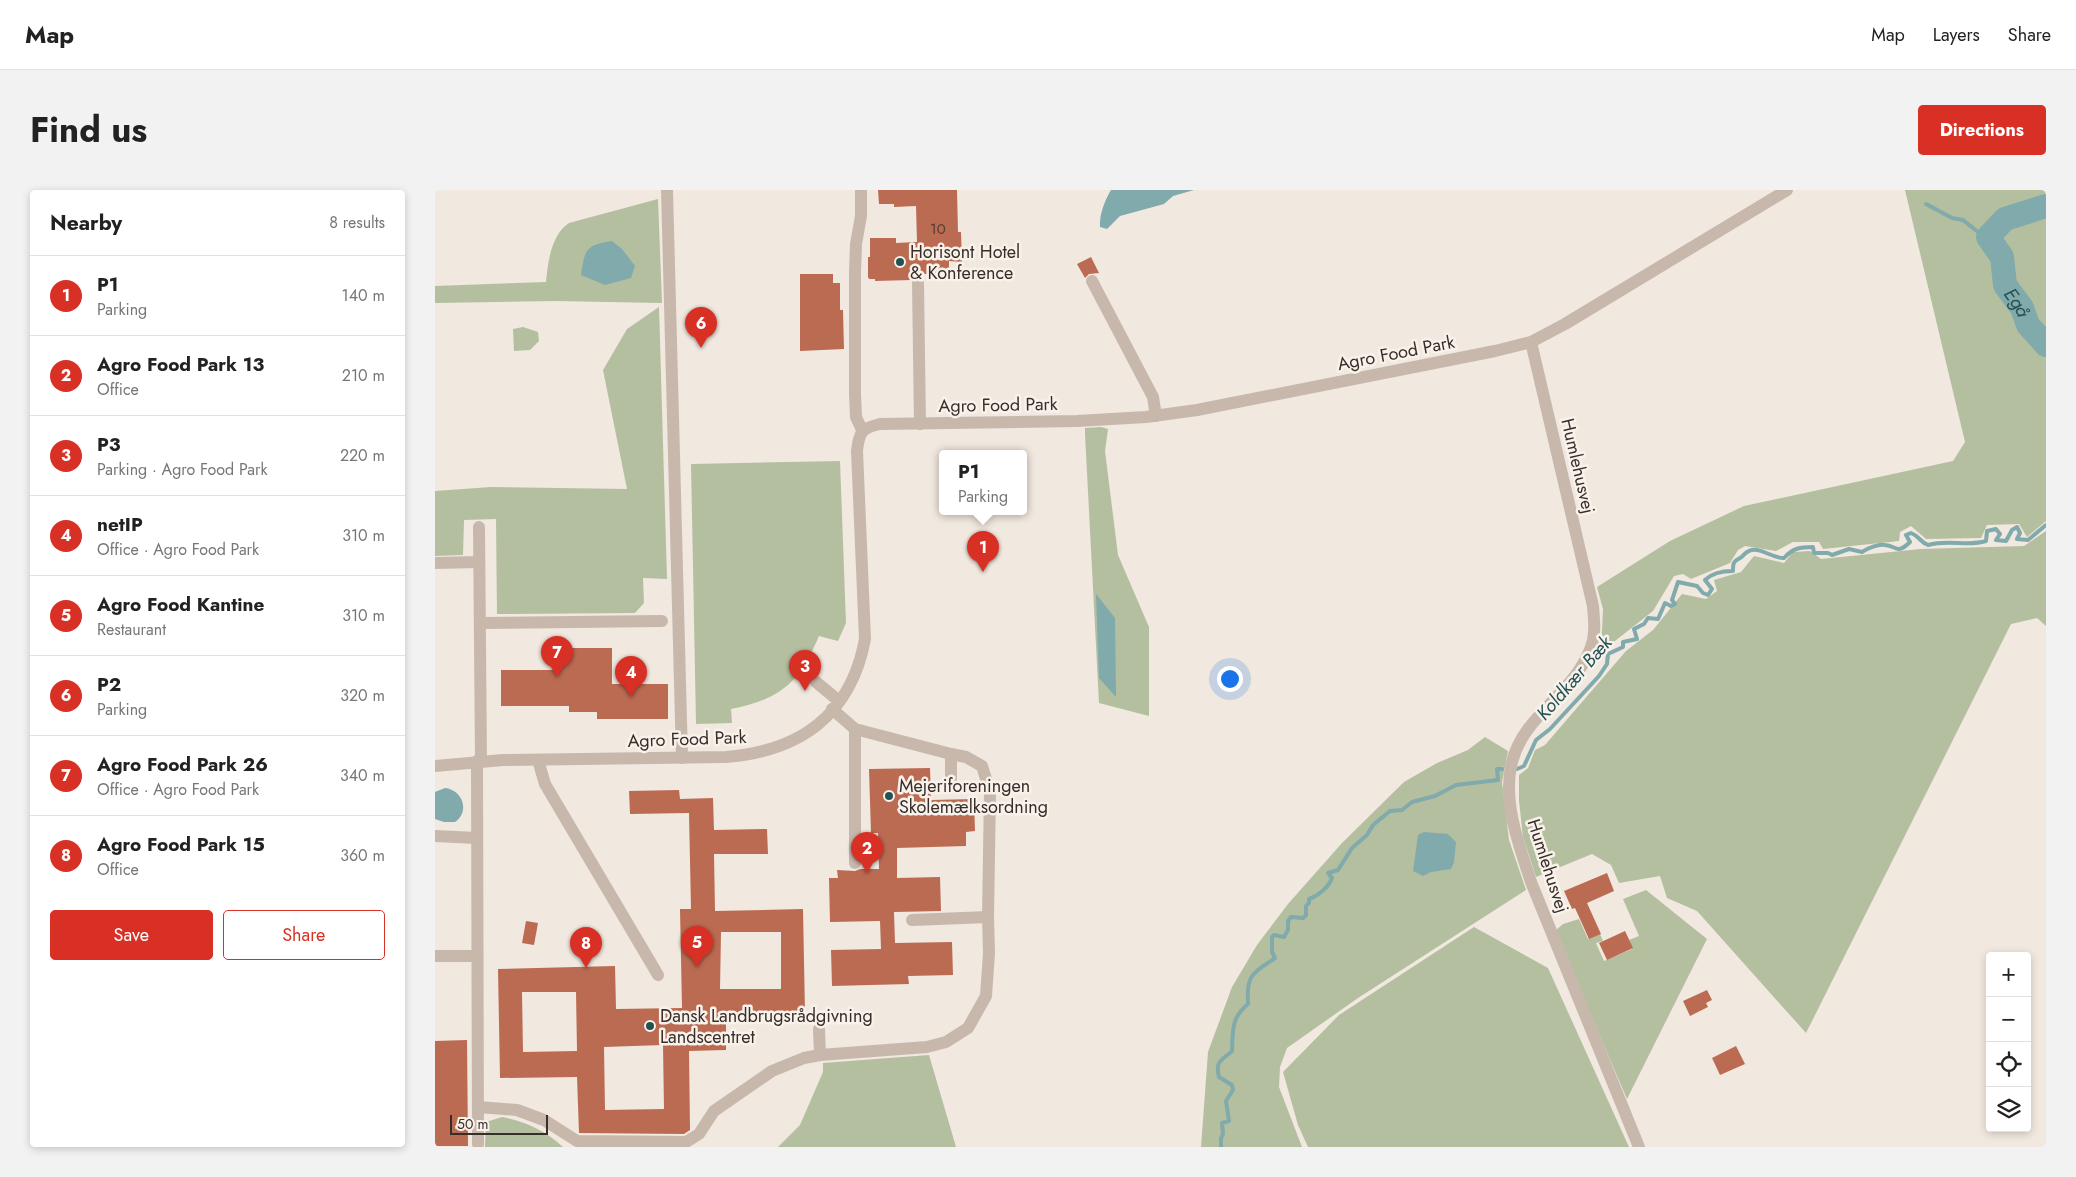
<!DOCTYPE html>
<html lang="en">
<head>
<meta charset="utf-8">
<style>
	:root { --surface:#fff; --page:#f2f2f2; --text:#222; --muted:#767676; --line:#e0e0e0; --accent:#d93025 }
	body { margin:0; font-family:Jost,sans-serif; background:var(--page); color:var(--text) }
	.controls { position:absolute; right:15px; bottom:15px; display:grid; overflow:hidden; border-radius:5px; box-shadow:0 2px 8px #0003 }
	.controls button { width:45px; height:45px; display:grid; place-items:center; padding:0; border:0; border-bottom:1px solid var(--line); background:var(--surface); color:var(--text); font:25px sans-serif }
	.scale { position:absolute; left:15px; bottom:12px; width:98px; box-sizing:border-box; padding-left:5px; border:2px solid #372e2a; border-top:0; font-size:14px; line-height:18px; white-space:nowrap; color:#372e2a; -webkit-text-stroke:4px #f9f2eb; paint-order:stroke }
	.you { position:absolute; left:794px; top:488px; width:18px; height:18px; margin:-12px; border:4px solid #fff; border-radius:50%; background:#1a73e8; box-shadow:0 0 0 8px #1a73e833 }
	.badge { display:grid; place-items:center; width:32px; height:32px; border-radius:50%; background:var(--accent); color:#fff; font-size:16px; font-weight:700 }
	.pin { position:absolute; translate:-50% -41px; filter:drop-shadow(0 1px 2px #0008) }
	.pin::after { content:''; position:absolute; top:26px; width:18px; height:15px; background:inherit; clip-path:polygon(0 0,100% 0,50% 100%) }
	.popup { position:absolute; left:504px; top:260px; width:88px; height:65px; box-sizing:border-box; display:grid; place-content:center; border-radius:5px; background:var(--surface); filter:drop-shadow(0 1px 4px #0005); font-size:16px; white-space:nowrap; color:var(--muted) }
	.popup b { font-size:19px; color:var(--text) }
	.popup::after { content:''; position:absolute; left:50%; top:100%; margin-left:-10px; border:10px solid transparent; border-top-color:var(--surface) }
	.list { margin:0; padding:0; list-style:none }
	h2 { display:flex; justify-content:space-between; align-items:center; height:65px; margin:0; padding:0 20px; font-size:21px }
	h2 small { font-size:16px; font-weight:400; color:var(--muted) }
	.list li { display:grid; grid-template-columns:32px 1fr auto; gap:15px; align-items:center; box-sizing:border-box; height:80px; padding:0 20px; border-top:1px solid var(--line) }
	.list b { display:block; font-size:19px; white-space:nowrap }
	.list p { margin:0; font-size:16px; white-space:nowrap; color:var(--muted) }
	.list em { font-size:16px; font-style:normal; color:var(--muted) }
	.actions { display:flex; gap:10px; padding:15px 20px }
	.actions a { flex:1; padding:11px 0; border:1px solid var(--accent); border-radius:5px; text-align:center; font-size:18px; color:var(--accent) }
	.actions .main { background:var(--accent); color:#fff }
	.icon { flex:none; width:28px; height:28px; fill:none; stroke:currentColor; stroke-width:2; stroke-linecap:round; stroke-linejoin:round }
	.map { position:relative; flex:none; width:1611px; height:957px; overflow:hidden; border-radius:5px }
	header { display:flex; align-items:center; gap:30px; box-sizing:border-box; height:70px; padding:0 25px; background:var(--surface); border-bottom:1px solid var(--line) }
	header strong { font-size:24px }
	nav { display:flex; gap:28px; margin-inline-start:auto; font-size:18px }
	.intro { display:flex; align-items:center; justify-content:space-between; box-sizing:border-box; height:120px; padding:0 30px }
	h1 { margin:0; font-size:35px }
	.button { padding:12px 22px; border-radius:5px; background:var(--accent); color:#fff; font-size:18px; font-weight:700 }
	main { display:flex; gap:30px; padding:0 30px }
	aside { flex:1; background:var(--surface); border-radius:5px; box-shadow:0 2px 8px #0003 }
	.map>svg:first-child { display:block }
	.green { fill:#b4bfa0 }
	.water { fill:#80aaab }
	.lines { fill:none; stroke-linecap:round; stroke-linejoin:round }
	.stream { stroke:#80aaab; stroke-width:4 }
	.river { stroke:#80aaab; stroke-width:24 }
	.building { fill:#bb6b52; fill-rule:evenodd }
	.minor { stroke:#c8b8ac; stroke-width:12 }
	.poi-dot { fill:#235255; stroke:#f9f2eb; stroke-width:2 }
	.labels { text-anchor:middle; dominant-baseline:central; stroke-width:5; stroke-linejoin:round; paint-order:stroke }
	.number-label { font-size:15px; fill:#583d34 }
	.poi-label { font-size:18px; fill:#372e2a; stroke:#f9f2eb; text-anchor:start }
	.street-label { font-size:18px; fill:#372e2a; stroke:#f9f2eb }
	.water-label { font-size:19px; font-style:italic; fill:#235255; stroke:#f9f2eb }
</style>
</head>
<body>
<header>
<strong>Map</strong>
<nav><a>Map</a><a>Layers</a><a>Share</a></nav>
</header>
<div class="intro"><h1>Find us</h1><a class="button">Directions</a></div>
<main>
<aside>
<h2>Nearby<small>8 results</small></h2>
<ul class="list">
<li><span class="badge">1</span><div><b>P1</b><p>Parking</p></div><em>140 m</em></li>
<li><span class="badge">2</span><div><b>Agro Food Park 13</b><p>Office</p></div><em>210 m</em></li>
<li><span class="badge">3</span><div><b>P3</b><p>Parking · Agro Food Park</p></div><em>220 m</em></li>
<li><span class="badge">4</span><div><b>netIP</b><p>Office · Agro Food Park</p></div><em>310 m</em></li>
<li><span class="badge">5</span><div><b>Agro Food Kantine</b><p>Restaurant</p></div><em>310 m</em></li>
<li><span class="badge">6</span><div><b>P2</b><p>Parking</p></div><em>320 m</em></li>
<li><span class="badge">7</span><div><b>Agro Food Park 26</b><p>Office · Agro Food Park</p></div><em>340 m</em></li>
<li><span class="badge">8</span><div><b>Agro Food Park 15</b><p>Office</p></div><em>360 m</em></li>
</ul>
<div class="actions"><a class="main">Save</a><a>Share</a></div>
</aside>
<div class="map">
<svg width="1611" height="957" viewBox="0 0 1611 957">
	<rect width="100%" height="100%" fill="#f1e8df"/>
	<g class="green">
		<path d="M1470,0H1611V331L1592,347L1584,334L1552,335L1546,348L1491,349L1476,336L1465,342L1464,351L1388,359L1384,352H1358L1341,361L1310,356L1303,360L1295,373L1256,389L1248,384L1239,386L1218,421L1166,462L1168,419L1162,397L1235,351L1309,316L1518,271L1530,252Z"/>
		<path d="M223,9L227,113L119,111L0,113V96L111,92C113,72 116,45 134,33Z"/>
		<path d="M224,117L232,389L208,388L209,413L200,423L62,424L61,329L29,330L28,365L0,366V301L56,297L192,299L168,180L192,139Z"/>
		<path d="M88,137L103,142L104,151L95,160L79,161L78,139Z"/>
		<path d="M666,237L673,239L670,261L683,365L714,437V526L664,513L650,244V238Z"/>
		<path d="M405,271L411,433L403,451L384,446C364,493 346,509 296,519L297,533L261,534L256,274Z"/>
		<path d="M1611,341V436L1602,428L1576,434L1371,843L1262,721L1232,708L1225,686L1184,693L1176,675L1157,664L1101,687L1088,647L1084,611V585L1093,578L1100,560L1110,555L1191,461L1218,440L1247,404L1271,409L1282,401L1279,390L1306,382L1319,366L1349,373L1358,362L1375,361L1386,369L1486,359L1589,356Z"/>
		<path d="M1050,547L1073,561L1067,592L1074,650L1091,700L923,808L852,858L845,877L844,897L867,957H766L773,862L797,797L822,755L853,714L907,653L969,592L1002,573L1033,560Z"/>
		<path d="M1211,700L1272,749L1192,909L1120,741L1128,734L1144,729L1153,749L1165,744L1168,751L1161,753L1169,771L1197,759L1194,750L1204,746L1188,709Z"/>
		<path d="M1039,737L1113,778L1194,957H873L863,935L848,882L904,825Z"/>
		<path d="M494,865L521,957H343L365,935L388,882V873Z"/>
		<path d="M67,927C90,931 111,941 128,957H50L51,932Z"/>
	</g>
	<g class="water">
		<path d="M676,0H759L738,6L729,14L685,26L672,39L665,37C664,25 670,10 676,0Z"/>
		<path d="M177,51L187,59L200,76L196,88L170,95L146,85C150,60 150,55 177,51Z"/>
		<path d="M661,404L680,428L681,507L664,488Z"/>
		<path d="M10,598C28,600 35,622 20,632H9L0,629V602Z"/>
		<path d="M989,642L1013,644L1021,652L1019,672L1016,679L996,682L988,686L978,681L983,645Z"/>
	</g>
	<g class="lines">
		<g class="stream">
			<path d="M1491,14L1517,28L1528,30L1543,42L1553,47"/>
			<path d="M1082,579L1089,576L1101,550L1115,539L1164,486L1172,474L1173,464L1188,457V452L1202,449L1199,439L1209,434L1213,428L1223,429L1230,413L1236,416L1240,414L1237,410L1243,392L1262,396L1268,403L1273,405L1277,399L1270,390C1277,383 1288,381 1298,381C1298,373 1298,372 1305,368C1308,367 1310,362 1314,361C1325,356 1338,369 1349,368C1358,358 1365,357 1378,357L1379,363H1393L1397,365L1414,359L1427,362C1433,358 1443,354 1450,355C1462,356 1462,365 1475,352L1471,345L1476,343C1484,346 1485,352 1493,355C1515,349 1532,357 1551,351L1552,341L1561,339L1565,344L1561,350L1571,351L1577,340L1582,337L1585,343L1582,349L1593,350L1611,335"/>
			<path d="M786,957V948L788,944L787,933L794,931L791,911L798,900L797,895L784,887C780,871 786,871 797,861C798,840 796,828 813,814C811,783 819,783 840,768L837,762V747L839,745L849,747L853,740V731L856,727L868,728L871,725V716L874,713V709C883,706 894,697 897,688L893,683L903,680L917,658L932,645L938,635L955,621L967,620L977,612L1000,606L1021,595L1063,590L1062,579H1067"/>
		</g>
		<path class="river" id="s1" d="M1611,16L1570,29L1553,47L1567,67L1570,95L1587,118L1593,135L1611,155"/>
	</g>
	<g class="building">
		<path d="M443,0H522L523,42H526L527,72L514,71V84H486V86H479L476,90L440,91V89H434L433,87V67H435V48H461V53L482,52L481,16L459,17V14H444Z"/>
		<path d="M656,67L664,83L654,84L650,88L642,74Z"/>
		<path d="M365,84H398V93H405V120H408L409,159L365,161Z"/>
		<path d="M118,458H177V494H233V529H162V522H134V516H66V480H119Z"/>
		<path d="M495,578L496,610L539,609L540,641L531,642V656L462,658V688L505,687L506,721L459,722L460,753L517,752L518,785L473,786L474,794L397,796L396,760L446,759L445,731L395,732L394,688H403L402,680L420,681L425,679H444L443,643H436L434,579Z"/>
		<path d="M244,600L245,609L278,608L279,640L332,639L333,664H279L280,721L368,719L370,824L299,826V831H291V860L254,861L255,940L249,944L144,943L142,887L65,888L63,779L180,776L181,819L247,818L245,719H256L254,623L195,624L194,601ZM286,742H346V799H285ZM87,802H141L142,861L88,862ZM228,855L229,919L170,920L169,857Z"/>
		<path d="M1172,683L1179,701L1152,713L1166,744L1154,749L1140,718L1137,719L1129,701Z"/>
		<path d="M91,731L103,733L99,755L87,753Z"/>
		<path d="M1190,741L1198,758L1172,770L1164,753Z"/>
		<path d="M1272,800L1277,810L1271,813L1273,817L1255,826L1248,811Z"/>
		<path d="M32,850L33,956H0V851Z"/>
		<path d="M1301,856L1310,874L1285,885L1277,868Z"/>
	</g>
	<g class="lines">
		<g class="minor">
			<path d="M232,0L247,568"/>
			<path d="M426,0V26L421,54L420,82V204L421,227L427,240"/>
			<path d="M657,91L718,207L721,226"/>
			<path d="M483,93L485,234"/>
			<path d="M1096,152L1158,416C1159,430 1161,444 1156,457C1140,503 1089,524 1077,572C1067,611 1084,655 1096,692L1204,957"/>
			<path d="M44,337L46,571"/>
			<path d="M0,373L44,372"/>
			<path d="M45,433L227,431"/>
			<path d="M381,492L404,511"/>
			<path d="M397,519L420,539L516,564V593"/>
			<path d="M420,539V673"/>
			<path d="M516,564L531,567L547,576L555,602L553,727"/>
			<path d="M103,570L110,594L223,785"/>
			<path d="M42,571L43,954"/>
			<path d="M0,576L68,570L291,567C365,561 416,525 430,449L422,261C424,243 426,238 445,234L642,231L711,227L762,220L1060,161L1096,152L1130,134L1352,0"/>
			<path d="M0,646L42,648"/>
			<path d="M0,766H42"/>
			<path d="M385,865L492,857L511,852L533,838L551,806L554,763L553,727L477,730"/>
			<path d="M43,917L82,920L109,930L142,951L251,952L264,944L279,921L337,881L369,868L385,865L384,839"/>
		</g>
	</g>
	<g class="poi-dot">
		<circle cx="465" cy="72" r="5"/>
		<circle cx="454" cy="606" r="5"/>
		<circle cx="215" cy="836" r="5"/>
	</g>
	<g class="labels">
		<g class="number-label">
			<text x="503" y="39">10</text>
		</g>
		<g class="poi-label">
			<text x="475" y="62">Horisont Hotel<tspan x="475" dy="21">&amp; Konference</tspan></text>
			<text x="464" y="596">Mejeriforeningen<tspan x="464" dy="21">Skolemælksordning</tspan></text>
			<text x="225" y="826">Dansk Landbrugsrådgivning<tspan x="225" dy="21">Landscentret</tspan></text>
		</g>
		<g class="street-label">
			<text transform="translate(961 163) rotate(-11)">Agro Food Park</text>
			<text transform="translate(563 215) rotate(-1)">Agro Food Park</text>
			<text transform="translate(1143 276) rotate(77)">Humlehusvej</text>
			<text transform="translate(252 549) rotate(-2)">Agro Food Park</text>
			<text transform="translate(1113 676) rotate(72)">Humlehusvej</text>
		</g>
		<g class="water-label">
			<text stroke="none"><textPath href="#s1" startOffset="142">Egå</textPath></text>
			<text transform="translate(1139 488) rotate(-49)">Koldkær Bæk</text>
		</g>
	</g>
</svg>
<div class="controls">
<button>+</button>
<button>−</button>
<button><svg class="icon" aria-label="locate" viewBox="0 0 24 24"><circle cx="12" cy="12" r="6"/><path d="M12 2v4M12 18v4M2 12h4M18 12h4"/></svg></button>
<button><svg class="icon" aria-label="layers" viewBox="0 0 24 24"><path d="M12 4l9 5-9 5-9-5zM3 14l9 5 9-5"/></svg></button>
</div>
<div class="scale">50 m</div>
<div class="you"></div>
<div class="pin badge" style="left:548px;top:382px">1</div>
<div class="popup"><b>P1</b>Parking</div>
<div class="pin badge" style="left:432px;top:683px">2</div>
<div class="pin badge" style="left:370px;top:501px">3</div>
<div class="pin badge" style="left:196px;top:507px">4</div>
<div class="pin badge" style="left:262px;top:777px">5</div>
<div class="pin badge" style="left:266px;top:158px">6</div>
<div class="pin badge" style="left:122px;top:487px">7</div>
<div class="pin badge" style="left:151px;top:778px">8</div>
</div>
</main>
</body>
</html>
